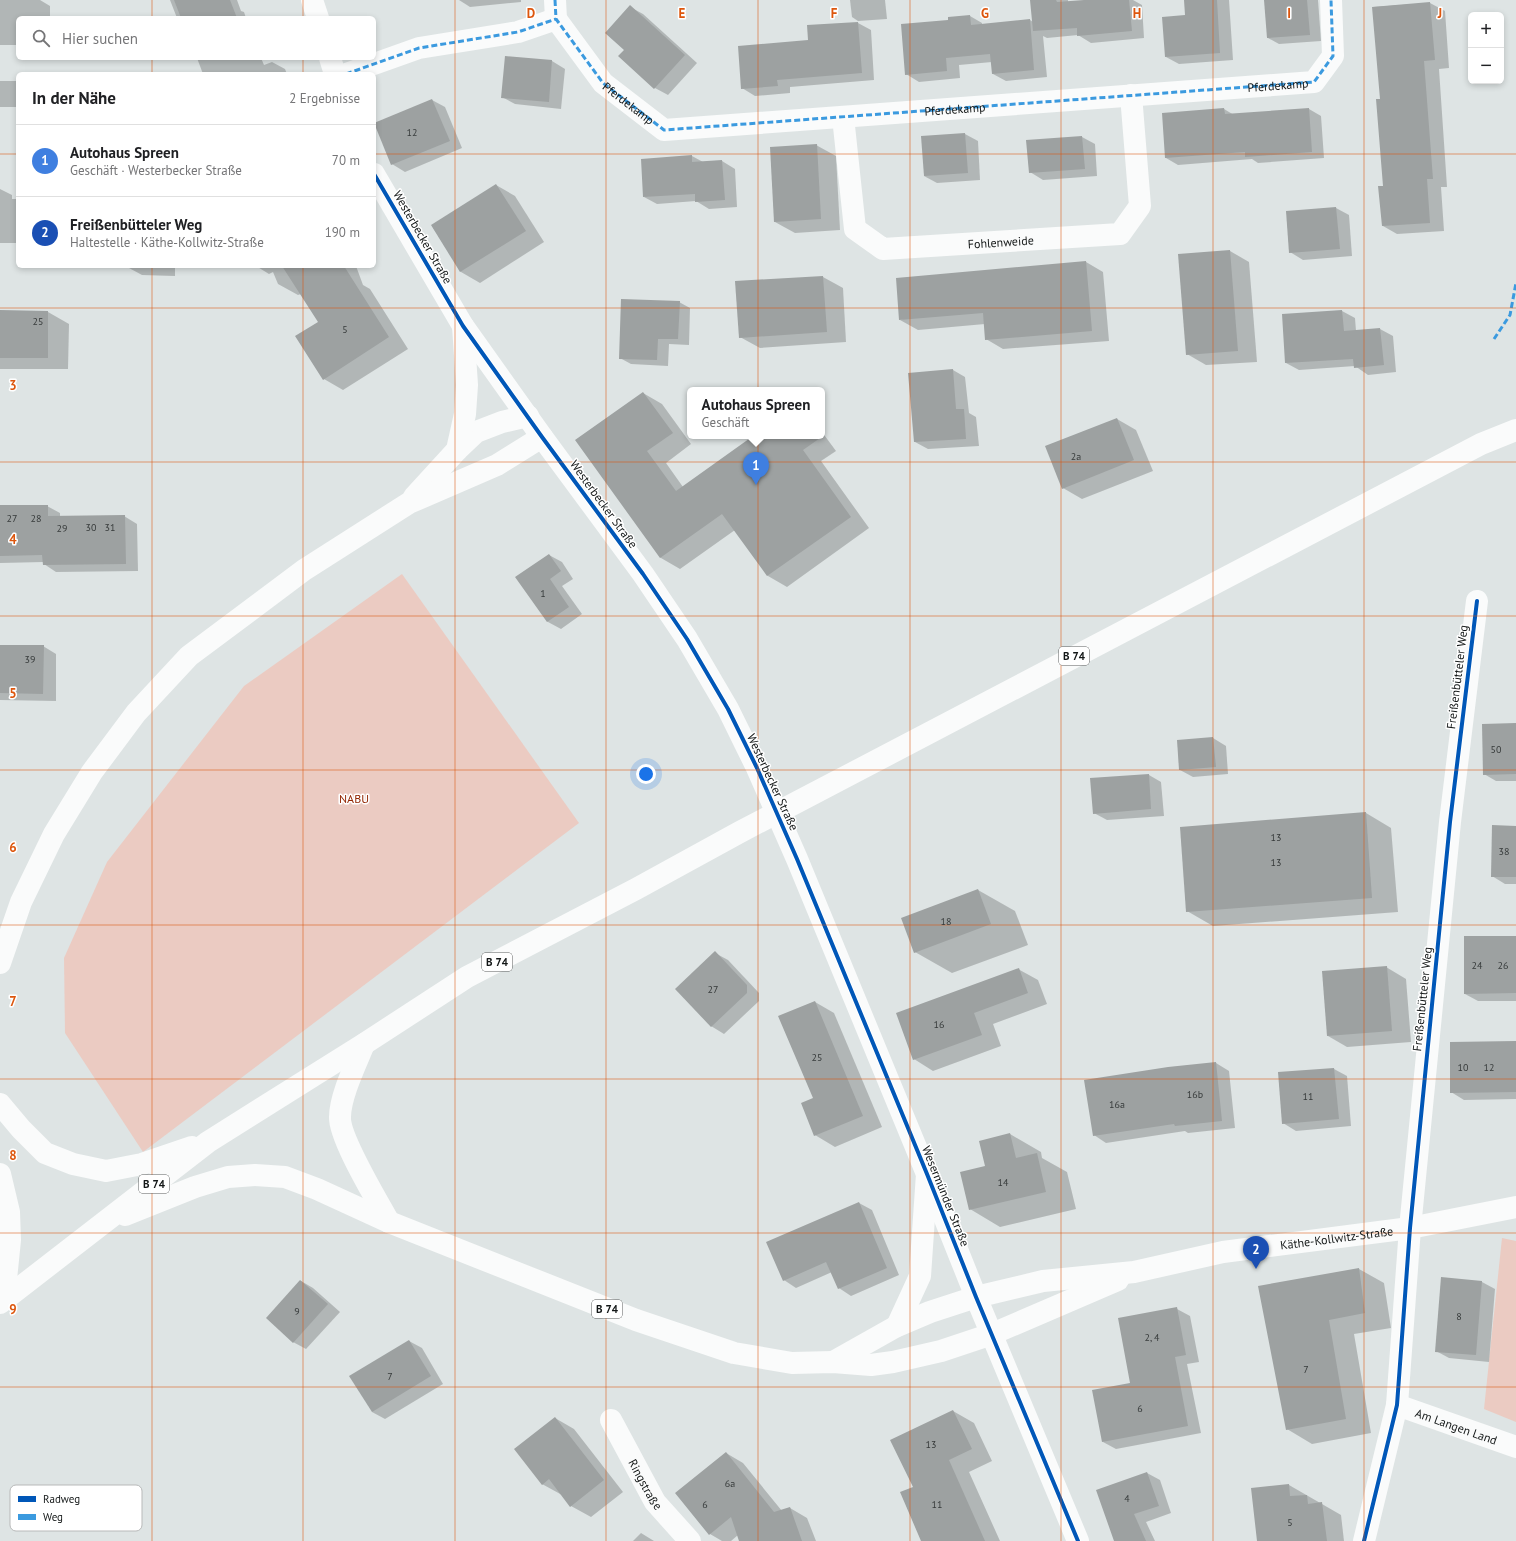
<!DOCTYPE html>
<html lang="de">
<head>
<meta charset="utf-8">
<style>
	:root { --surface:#fff; --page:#f2f2f2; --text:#202124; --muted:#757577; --line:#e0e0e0; --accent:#0b8043 }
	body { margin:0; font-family:"PT Sans",sans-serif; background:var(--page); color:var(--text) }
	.controls { position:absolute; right:12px; top:12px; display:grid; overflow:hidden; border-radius:6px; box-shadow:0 2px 6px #0003 }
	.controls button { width:36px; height:36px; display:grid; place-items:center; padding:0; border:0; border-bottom:1px solid var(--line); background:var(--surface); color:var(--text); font:20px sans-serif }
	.you { position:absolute; left:646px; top:774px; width:14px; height:14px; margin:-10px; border:3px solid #fff; border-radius:50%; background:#1a73e8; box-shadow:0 0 0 6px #1a73e833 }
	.badge { display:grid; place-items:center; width:26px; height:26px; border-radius:50%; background:var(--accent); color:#fff; font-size:13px; font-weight:700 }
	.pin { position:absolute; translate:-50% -33px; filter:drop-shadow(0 1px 2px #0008) }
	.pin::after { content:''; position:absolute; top:21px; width:14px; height:12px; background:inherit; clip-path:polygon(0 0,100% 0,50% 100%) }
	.popup { position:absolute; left:687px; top:387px; width:138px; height:52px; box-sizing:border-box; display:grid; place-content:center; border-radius:6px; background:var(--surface); filter:drop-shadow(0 1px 3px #0005); font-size:13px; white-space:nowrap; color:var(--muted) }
	.popup b { font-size:15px; color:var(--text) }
	.popup::after { content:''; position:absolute; left:50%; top:100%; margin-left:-8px; border:8px solid transparent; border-top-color:var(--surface) }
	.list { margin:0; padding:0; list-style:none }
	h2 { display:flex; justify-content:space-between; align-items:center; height:52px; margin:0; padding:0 16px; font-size:17px }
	h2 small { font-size:13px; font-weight:400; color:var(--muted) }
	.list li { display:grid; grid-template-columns:26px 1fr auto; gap:12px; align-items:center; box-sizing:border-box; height:72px; padding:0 16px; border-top:1px solid var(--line) }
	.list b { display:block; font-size:15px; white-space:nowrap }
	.list p { margin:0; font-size:13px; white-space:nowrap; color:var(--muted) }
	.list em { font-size:13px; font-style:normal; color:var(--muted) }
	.icon { flex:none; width:22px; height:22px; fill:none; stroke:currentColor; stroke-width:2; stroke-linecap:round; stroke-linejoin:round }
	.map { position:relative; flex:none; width:1516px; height:1541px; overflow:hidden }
	.search { position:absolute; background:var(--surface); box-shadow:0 2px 6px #0003; left:16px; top:16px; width:360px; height:44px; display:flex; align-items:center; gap:10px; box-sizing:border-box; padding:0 14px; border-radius:6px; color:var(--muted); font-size:15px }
	.panel { position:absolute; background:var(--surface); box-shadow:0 2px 6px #0003; left:16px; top:72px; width:360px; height:196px; border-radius:6px }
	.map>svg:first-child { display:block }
	.green { fill:#ebcbc2 }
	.shadow { fill:#0003 }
	.building { fill:#9da1a1 }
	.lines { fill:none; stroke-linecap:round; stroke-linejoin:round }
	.minor { stroke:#fafbfb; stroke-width:22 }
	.major { stroke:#fafbfb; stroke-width:22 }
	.quiet { stroke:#3b9adf; stroke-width:3; stroke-dasharray:6 3; stroke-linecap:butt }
	.cycleway-casing { stroke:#fff; stroke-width:6 }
	.cycleway { stroke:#0057b8; stroke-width:4 }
	.grid { fill:none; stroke:#dd560d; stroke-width:1; stroke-opacity:0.55 }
	.labels { text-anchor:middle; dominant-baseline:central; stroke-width:3; stroke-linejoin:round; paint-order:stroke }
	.number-label { font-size:10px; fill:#363a3a }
	.shield { fill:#fff; stroke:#5a5d5d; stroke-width:1 }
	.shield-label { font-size:11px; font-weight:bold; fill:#131717 }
	.street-label { font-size:12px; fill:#131717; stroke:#fff }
	.park-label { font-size:12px; fill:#922703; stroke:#fff }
	.key { fill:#fff; stroke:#b8b9b9; stroke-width:1 }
	.key-label { font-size:11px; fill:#131717 }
	.grid-label { font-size:13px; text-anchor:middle; font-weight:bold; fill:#dd560d; stroke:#fff; stroke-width:3; stroke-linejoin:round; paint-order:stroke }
</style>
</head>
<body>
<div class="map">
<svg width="1516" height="1541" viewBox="0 0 1516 1541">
	<rect width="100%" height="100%" fill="#dee4e4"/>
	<g class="green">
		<path d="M402,574L579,823L143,1152L65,1033L64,958L107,862L244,686Z"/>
		<path d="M1502,1238L1516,1241V1422L1484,1409Z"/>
	</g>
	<g class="shadow">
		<path d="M0,0H40L50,6V18H18V45H0Z"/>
		<path d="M170,0H237L241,11L244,12L246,18H177Z"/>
		<path d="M459,0H521V2L470,7Z"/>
		<path d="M850,0H885L887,19L858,21L852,17Z"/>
		<path d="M1031,0H1068V2L1097,0H1133L1142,5L1144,38L1091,43L1078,35L1047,38L1043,36L1047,77L1006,81L993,74L992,62L959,65L960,78L919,82L906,74L949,21L970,16L982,23V25L1030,20L1033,22Z"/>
		<path d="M1185,0H1229L1233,60L1179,64L1166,57L1186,16Z"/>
		<path d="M1265,0H1318L1321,41L1279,44L1268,38Z"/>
		<path d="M1430,3L1445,11L1449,68L1439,69L1447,187H1441L1444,231L1397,234L1383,226L1384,187L1381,100L1373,7Z"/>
		<path d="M630,7L643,14L697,63L668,95L655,88L620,56L625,50Z"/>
		<path d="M858,23L871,30L874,80L790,87V93L755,96L742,88Z"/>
		<path d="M506,57L552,61L565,69L561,109L515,104L502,97Z"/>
		<path d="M197,58H261L264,65L272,62L285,69L287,74H203Z"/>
		<rect x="0" y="81" width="18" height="26"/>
		<path d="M432,100L445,107L462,148L405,172L392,164Z"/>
		<path d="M1224,109L1234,115L1309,109L1321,116L1324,158L1258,163L1252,159L1178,165L1166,158L1163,114Z"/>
		<path d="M965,134L978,141L980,180L937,183L924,176Z"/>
		<path d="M1082,137L1095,144L1097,176L1043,180L1030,172Z"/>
		<path d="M816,145L836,156L840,230L795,233L775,222Z"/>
		<path d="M692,156L703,162L722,161L735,169L737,207L709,209L696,201L657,204L644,197Z"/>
		<path d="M496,185L515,196L544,242L480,283L461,272L432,226Z"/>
		<path d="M0,189L12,195V199H18V243H0Z"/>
		<path d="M1336,208L1349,215L1352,256L1303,260L1290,252L1287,212Z"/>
		<path d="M1230,251L1249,262L1257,362L1206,365L1187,354Z"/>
		<path d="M1086,262L1103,272L1109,341L1003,349L986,339L985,324L918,330L900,320Z"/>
		<path d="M129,266H175V276L142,275L129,268Z"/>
		<path d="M256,266H356L363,285L370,289L408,349L343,390L324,379L319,322L301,294L298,295L278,284L273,272L269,274Z"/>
		<path d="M823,277L843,288L846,342L760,348L740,337L736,282Z"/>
		<path d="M679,302L690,308L689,345L669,344L668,366L631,364L620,358Z"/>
		<path d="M0,311L48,312L69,324L68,369H0Z"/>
		<path d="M1342,311L1355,318L1356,331L1380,329L1393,336L1396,372L1368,375L1355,366L1299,370L1286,363L1283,315Z"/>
		<path d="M953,370L965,377L969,413L976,417L979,446L928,449L915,442Z"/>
		<path d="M643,393L662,404L691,444L666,463L683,487L755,436H822V432L836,451L821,461L869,528L787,587L768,576L735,530L680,569L661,558L576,440Z"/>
		<path d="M1117,419L1136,430L1153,471L1082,499L1063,488Z"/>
		<path d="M0,506H47L60,513V517L124,516L137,524L138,571L56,572L44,564V562L0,563Z"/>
		<path d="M549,555L562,562L573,579L562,586L582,614L561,629L548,622L517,577Z"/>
		<path d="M0,646H43L56,654V701L0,700Z"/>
		<path d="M1516,724V781H1496L1484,774Z"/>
		<path d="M1213,738L1226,746L1228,774L1193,777L1180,770L1178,741Z"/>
		<path d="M1149,775L1161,782L1164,816L1107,820L1094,813Z"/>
		<path d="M1366,813L1391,828L1398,912L1213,926L1187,911Z"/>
		<path d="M1516,827V884H1505L1492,876Z"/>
		<path d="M978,890L1015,911L1028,945L952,973L915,952Z"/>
		<path d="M1516,936V1001H1478L1465,994Z"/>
		<path d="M715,953L728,960L759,993V1001L724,1034L711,1026Z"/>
		<path d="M1386,967L1406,979L1411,1042L1347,1047L1328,1036Z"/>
		<path d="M1018,969L1038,980L1047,1004L993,1024L1001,1046L933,1071L914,1059Z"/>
		<path d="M815,1002L834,1013L882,1127L835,1147L815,1135Z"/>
		<path d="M1516,1042V1099L1464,1100L1451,1092Z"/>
		<path d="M1216,1063L1229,1071L1235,1128L1188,1133L1185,1131L1106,1143L1094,1135Z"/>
		<path d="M1334,1069L1347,1076L1351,1126L1296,1131L1283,1123Z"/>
		<path d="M1010,1134L1041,1152L1042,1158L1067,1172L1076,1209L1000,1227L970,1209L986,1166Z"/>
		<path d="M859,1203L872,1210L899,1275L851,1296L839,1288L832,1272L796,1288L784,1280Z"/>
		<path d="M1359,1269L1384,1283L1391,1328L1354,1334L1371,1433L1312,1444L1287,1429L1259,1287Z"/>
		<path d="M1442,1278L1482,1282L1495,1289L1489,1362L1449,1358L1436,1351Z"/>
		<path d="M301,1281L313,1288L340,1312L306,1349L293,1342Z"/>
		<path d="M1177,1309L1190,1316L1199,1362L1187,1364L1201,1433L1116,1449L1103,1442L1131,1384Z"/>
		<path d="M409,1341L422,1348L443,1384L385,1419L372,1412Z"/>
		<path d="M953,1411L974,1423L992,1461L969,1472L1000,1541H927L914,1487Z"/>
		<path d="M555,1418L574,1429L623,1492L591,1517L571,1506L562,1495L542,1484Z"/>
		<path d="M726,1453L743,1463L782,1511L790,1508L807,1518L816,1541H740L738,1535L731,1541H722L710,1534Z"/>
		<path d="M1147,1473L1160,1480L1171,1513L1146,1522L1155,1541H1116Z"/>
		<path d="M1289,1485L1341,1515L1344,1541H1258Z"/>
		<path d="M641,1533L654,1541H633Z"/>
	</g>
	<g class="building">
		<path d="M174,0H230L237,18H181Z"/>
		<path d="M1030,0H1056L1057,2L1084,0H1129L1132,31L1077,36V28L1033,31Z"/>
		<path d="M1184,0H1217L1220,53L1165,57L1162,17L1185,15Z"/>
		<path d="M1264,0H1307L1310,35L1267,38Z"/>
		<path d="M1430,2L1435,60L1424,61L1433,179H1427L1430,223L1382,226L1378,186H1383L1376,99H1380L1372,7Z"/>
		<path d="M630,5L685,55L654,89L618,56L624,50L605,33Z"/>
		<path d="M970,15L971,25L1030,19L1034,70L992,74L990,54L946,58L947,71L905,75L901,24L948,20V17Z"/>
		<path d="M858,22L862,73L777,80L778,86L741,89L738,46L808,40L807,25Z"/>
		<path d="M505,56L552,60L549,102L501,98Z"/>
		<path d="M432,99L450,141L391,165L374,123Z"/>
		<path d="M1224,108L1225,114L1309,108L1312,152L1245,157V152L1165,158L1162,113Z"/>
		<path d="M965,133L968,173L924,176L921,136Z"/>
		<path d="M1082,136L1085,169L1029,173L1026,140Z"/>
		<path d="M817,144L821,219L774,222L770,147Z"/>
		<path d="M692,155V162L722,160L725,200L695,202V194L643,197L641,159Z"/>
		<path d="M496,184L526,231L460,272L431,225Z"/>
		<path d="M1336,207L1340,249L1289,253L1286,211Z"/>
		<path d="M1230,250L1238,351L1186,355L1178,254Z"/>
		<path d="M1086,261L1092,331L985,340L983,313L899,320L896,278Z"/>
		<path d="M282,266H344L389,337L323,380L295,336L318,322Z"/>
		<path d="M823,276L827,332L739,338L735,281Z"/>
		<path d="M621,299L680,301L678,339H658L657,360L619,359Z"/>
		<path d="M0,310L48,311V358H0Z"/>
		<path d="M1342,310L1344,331L1380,328L1384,365L1354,368L1353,359L1285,363L1282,314Z"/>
		<path d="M953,369L956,409H964L966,439L914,442L908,373Z"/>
		<path d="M643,392L673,433L647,451L676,491L753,436H823L803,450L851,517L767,576L722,514L660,558L575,440Z"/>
		<path d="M1117,418L1134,460L1062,489L1045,446Z"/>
		<path d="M0,505H48V516L125,515L126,564L43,565L42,555L0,556Z"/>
		<path d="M549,554L561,571L550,579L569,607L547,622L515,577Z"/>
		<path d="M0,645H44L43,694L0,693Z"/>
		<path d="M1516,723V774L1483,775L1482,724Z"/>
		<path d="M1213,737L1216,767L1179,770L1177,740Z"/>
		<path d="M1149,774L1151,809L1093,814L1090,778Z"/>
		<path d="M1366,812L1372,898L1186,912L1180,827Z"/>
		<path d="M1492,825L1516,826V877H1491Z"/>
		<path d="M978,889L991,924L914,953L901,918Z"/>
		<path d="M1464,936H1516V993L1464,994Z"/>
		<path d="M715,951L747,985V993L711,1027L675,989Z"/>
		<path d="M1387,966L1392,1031L1327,1036L1322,971Z"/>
		<path d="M1019,968L1028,993L974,1013L982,1035L913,1060L896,1013Z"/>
		<path d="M815,1001L863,1116L814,1136L801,1103L813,1098L778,1016Z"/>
		<path d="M1516,1041V1092L1450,1093V1042Z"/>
		<path d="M1216,1062L1222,1121L1175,1126L1174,1124L1093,1136L1084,1080L1168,1067Z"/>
		<path d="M1334,1068L1339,1119L1282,1124L1278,1072Z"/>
		<path d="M1010,1133L1016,1158L1037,1153L1046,1192L969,1210L960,1172L985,1166L979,1141Z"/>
		<path d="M859,1202L887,1268L838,1289L826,1262L783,1281L766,1242Z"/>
		<path d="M1359,1268L1365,1313L1329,1320L1346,1419L1286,1430L1258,1286Z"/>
		<path d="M1441,1277L1482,1281L1476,1355L1435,1352Z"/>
		<path d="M300,1280L328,1304L293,1343L266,1318Z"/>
		<path d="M1177,1307L1186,1355L1175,1357L1188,1426L1102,1442L1092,1390L1130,1383L1118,1318Z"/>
		<path d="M409,1340L431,1376L372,1412L349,1376Z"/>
		<path d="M953,1410L972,1449L949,1460L985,1541H921L900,1492L913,1487L890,1440Z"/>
		<path d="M555,1417L604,1480L570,1507L549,1479L542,1485L514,1449Z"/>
		<path d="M726,1452L774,1512L790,1507L802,1541H739L731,1517L709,1535L675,1493Z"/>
		<path d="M1147,1472L1159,1506L1134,1514L1146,1541H1114L1096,1490Z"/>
		<path d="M1289,1484L1290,1496L1307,1495L1308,1504L1322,1502L1327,1541H1257L1251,1488Z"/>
	</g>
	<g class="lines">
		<g class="minor">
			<path d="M312,0L318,18"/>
			<path id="s1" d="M555,0L556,19L603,83L664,130L1314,82L1333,56L1331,0"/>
			<path d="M330,58L335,74"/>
			<path d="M346,74L419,48L518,32L556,19"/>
			<path id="s2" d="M843,117L855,229L883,249L1120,234L1140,206L1131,95"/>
			<path d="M374,174L463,326L542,437L643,574L687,639L728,709L757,768L797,859L927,1174L976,1297L1078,1541"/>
			<path id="s3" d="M976,1297L1043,1281L1134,1272L1223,1252L1410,1228L1516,1207"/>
			<path d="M992,1334L1118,1280"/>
			<path id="s4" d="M1397,1405L1516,1447"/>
			<path id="s5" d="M611,1420L655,1502L690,1541"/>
			<path d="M1364,1541L1397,1405L1410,1228L1450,822L1477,601"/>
		</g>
		<g class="major">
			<path d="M457,450L476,432L502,422L528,416"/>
			<path d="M414,497L457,450L465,414L467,385L463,326"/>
			<path d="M0,963L21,902L54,834L92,772L136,713L189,656L304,570L409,503L497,465L542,437"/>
			<path d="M364,1044C356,1064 340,1096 340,1117C339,1138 377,1200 389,1222"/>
			<path d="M0,1104L21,1129L45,1153L73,1164L106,1171L142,1164L192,1147"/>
			<path d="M0,1174L9,1212L10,1240L4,1299"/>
			<path d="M125,1215L195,1187L228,1177L255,1175L285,1177L317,1189L389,1222L636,1320L734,1353L792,1363L833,1362L871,1365L893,1362L941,1351L992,1334"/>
			<path d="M0,1303L208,1142L364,1044L467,977L636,889L740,832L1481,444L1516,430"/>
			<path d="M897,1326L920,1276L927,1174"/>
			<path d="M833,1362L897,1326L930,1312L976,1297"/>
		</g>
		<g class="quiet">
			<path d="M555,0L556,19L603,83L664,130L1314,82L1333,56L1331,0"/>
			<path d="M346,74L419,48L518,32L556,19"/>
			<path d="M1494,339L1510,315L1516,283"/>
		</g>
		<g class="cycleway-casing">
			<g id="cycleway">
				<path d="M374,174L463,326L542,437L643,574L687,639L728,709L757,768L797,859L927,1174L976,1297L1078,1541"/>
				<path d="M1364,1541L1397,1405L1410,1228L1450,822L1477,601"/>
			</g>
		</g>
		<use href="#cycleway" class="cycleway"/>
	</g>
	<path class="grid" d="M152,0V18M303,0V18M455,0V1541M606,0V1541M758,0V1541M910,0V1541M1061,0V1541M1213,0V1541M1364,0V1541M152,58V74M303,58V74M0,154H18M374,154H1516M152,266V1541M303,266V1541M0,308H1516M0,462H1516M0,616H1516M0,770H1516M0,925H1516M0,1079H1516M0,1233H1516M0,1387H1516"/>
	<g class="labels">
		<g class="number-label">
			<text x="412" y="132">12</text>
			<text x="38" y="321">25</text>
			<text x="345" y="329">5</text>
			<text x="1076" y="456">2a</text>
			<text x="12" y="518">27</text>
			<text x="36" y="518">28</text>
			<text x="91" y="527">30</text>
			<text x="110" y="527">31</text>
			<text x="62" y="528">29</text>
			<text x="543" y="593">1</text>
			<text x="30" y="659">39</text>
			<text x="1496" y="749">50</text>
			<text x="1276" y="837">13</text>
			<text x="1504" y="851">38</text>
			<text x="1276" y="862">13</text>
			<text x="946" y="921">18</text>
			<text x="1477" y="965">24</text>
			<text x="1503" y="965">26</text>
			<text x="713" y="989">27</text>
			<text x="939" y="1024">16</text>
			<text x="817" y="1057">25</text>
			<text x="1463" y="1067">10</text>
			<text x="1489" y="1067">12</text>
			<text x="1195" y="1094">16b</text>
			<text x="1308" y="1096">11</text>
			<text x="1117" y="1104">16a</text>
			<text x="1003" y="1182">14</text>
			<text x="297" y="1311">9</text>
			<text x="1459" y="1316">8</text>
			<text x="1152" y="1337">2, 4</text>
			<text x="1306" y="1369">7</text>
			<text x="390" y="1376">7</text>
			<text x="1140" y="1408">6</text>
			<text x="931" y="1444">13</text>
			<text x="730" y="1483">6a</text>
			<text x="1127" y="1498">4</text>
			<text x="705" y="1504">6</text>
			<text x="937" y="1504">11</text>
			<text x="1290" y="1522">5</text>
		</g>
		<g class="shield">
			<rect x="1059" y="647" width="30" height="18" rx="3"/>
			<rect x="482" y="953" width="30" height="18" rx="3"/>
			<rect x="139" y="1175" width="30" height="18" rx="3"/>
			<rect x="592" y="1300" width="30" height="18" rx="3"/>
		</g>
		<g class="shield-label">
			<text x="1074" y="656">B 74</text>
			<text x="497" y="962">B 74</text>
			<text x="154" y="1184">B 74</text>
			<text x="607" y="1309">B 74</text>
		</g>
		<g class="street-label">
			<text stroke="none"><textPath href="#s1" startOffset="791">Pferdekamp</textPath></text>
			<text stroke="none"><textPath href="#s1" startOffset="131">Pferdekamp</textPath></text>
			<text stroke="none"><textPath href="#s1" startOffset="467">Pferdekamp</textPath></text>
			<text transform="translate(423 237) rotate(60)">Westerbecker Straße</text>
			<text stroke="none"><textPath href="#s2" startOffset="265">Fohlenweide</textPath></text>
			<text transform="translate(604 504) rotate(54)">Westerbecker Straße</text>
			<text transform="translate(1457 677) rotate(-83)">Freißenbütteler Weg</text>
			<text transform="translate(773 782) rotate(65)">Westerbecker Straße</text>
			<text transform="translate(1422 999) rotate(-84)">Freißenbütteler Weg</text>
			<text transform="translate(946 1196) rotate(68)">Wesermünder Straße</text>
			<text stroke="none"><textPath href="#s3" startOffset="366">Käthe-Kollwitz-Straße</textPath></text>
			<text stroke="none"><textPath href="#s4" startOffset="63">Am Langen Land</textPath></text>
			<text stroke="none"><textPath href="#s5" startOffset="73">Ringstraße</textPath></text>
		</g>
		<g class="park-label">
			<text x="354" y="798">NABU</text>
		</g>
	</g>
	<rect x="10" y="1485" width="132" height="46" rx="6" class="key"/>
	<rect x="18" y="1496" width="18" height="6" fill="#0057b8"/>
	<rect x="18" y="1514" width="18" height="6" fill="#3b9adf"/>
	<g class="key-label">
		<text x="43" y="1503">Radweg</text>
		<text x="43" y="1521">Weg</text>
	</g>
	<g class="grid-label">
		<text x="531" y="18">D</text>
		<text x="682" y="18">E</text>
		<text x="834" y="18">F</text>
		<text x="985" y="18">G</text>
		<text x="1137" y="18">H</text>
		<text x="1289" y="18">I</text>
		<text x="1440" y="18">J</text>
		<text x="13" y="390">3</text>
		<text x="13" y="544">4</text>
		<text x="13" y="698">5</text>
		<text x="13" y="852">6</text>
		<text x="13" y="1006">7</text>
		<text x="13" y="1160">8</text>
		<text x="13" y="1314">9</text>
	</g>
</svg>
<div class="controls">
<button>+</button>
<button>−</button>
</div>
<div class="you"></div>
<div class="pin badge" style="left:756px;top:485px;background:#3f7fe0">1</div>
<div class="popup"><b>Autohaus Spreen</b>Geschäft</div>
<div class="pin badge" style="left:1256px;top:1269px;background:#1a4fb4">2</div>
<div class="search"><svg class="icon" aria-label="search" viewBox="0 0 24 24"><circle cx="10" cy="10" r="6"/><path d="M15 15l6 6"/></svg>Hier suchen</div>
<section class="panel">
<h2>In der Nähe<small>2 Ergebnisse</small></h2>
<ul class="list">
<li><span class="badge" style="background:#3f7fe0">1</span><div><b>Autohaus Spreen</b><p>Geschäft · Westerbecker Straße</p></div><em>70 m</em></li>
<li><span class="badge" style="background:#1a4fb4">2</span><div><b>Freißenbütteler Weg</b><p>Haltestelle · Käthe-Kollwitz-Straße</p></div><em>190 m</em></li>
</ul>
</section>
</div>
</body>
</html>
